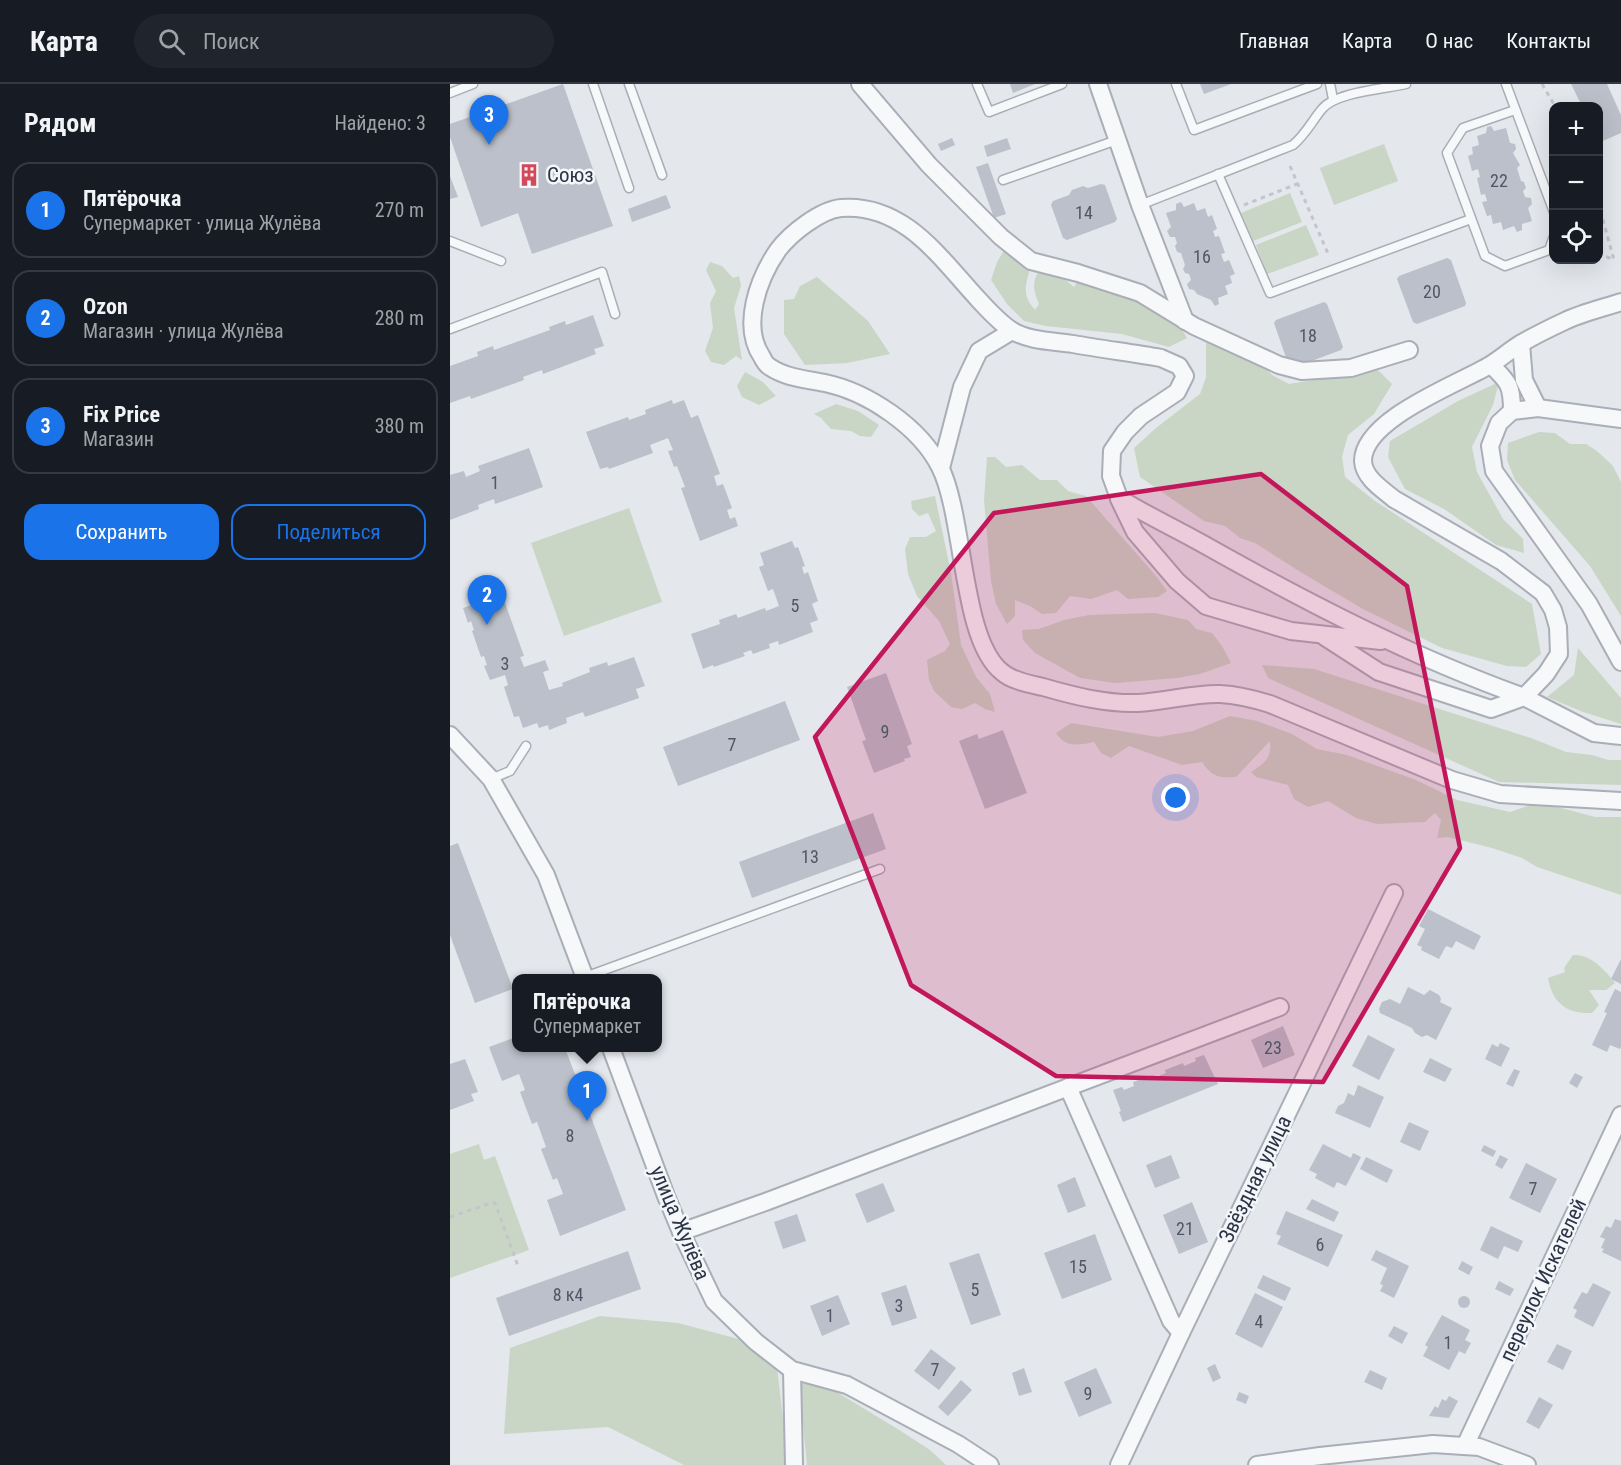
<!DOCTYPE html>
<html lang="ru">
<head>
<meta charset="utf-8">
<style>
	:root { --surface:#171b24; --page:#20242c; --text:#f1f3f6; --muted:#9ea1a6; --line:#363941; --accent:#1a73e8 }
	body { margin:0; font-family:"Roboto Condensed",sans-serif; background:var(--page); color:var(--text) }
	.controls { position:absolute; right:18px; top:18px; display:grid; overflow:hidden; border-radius:12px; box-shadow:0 6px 24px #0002 }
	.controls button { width:54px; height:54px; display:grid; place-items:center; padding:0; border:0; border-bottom:2px solid var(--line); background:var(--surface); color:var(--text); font:30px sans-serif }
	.you { position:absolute; left:726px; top:714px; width:21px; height:21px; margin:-15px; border:4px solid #fff; border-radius:50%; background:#1a73e8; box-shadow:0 0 0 9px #1a73e833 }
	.badge { display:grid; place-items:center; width:39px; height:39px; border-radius:50%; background:var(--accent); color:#fff; font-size:20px; font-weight:700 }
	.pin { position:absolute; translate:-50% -50px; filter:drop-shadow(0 2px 3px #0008) }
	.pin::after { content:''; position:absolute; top:32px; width:21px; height:18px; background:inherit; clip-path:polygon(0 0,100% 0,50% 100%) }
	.popup { position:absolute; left:62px; top:890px; width:150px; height:78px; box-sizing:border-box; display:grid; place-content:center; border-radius:12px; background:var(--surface); filter:drop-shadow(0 2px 4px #0005); font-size:20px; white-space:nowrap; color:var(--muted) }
	.popup b { font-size:22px; color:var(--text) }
	.popup::after { content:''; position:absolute; left:50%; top:100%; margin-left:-12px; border:12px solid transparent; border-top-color:var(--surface) }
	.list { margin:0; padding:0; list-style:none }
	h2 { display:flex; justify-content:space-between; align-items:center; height:78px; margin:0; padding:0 24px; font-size:26px }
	h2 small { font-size:20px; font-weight:400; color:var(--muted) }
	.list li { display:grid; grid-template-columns:39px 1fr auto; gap:18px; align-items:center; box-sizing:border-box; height:96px; margin:0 12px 12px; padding:0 12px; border:2px solid var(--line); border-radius:18px }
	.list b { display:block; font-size:22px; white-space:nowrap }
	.list p { margin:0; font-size:20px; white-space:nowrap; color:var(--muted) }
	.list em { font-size:20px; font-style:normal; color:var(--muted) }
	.actions { display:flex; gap:12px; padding:18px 24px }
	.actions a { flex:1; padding:14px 0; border:2px solid var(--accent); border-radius:18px; text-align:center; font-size:21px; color:var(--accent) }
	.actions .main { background:var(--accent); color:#fff }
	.icon { flex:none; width:33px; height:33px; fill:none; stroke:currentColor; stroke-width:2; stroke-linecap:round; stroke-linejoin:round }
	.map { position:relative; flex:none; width:1171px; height:1381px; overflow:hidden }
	header { display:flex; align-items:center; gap:36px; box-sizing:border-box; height:84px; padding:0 30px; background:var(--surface); border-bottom:2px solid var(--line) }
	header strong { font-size:28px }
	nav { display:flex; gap:33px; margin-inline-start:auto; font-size:21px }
	.search { width:420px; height:54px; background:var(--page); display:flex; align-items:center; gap:15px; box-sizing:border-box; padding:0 21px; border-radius:33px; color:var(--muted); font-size:22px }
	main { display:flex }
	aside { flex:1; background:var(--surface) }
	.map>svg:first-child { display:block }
	.green { fill:#c9d6c5 }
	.building { fill:#bbc0ca }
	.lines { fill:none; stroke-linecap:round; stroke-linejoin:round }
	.service-casing { stroke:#a9aeb7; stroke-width:11 }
	.minor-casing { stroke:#a9aeb7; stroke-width:20 }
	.path { stroke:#c2c5cb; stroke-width:3; stroke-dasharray:4.5 4.5; stroke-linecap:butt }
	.service { stroke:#f7f8fa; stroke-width:8 }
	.minor { stroke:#f7f8fa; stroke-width:16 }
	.marked { fill:#c2185b; fill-opacity:0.2; stroke:#c2185b; stroke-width:4.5; stroke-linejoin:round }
	.labels { text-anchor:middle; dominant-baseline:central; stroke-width:5; stroke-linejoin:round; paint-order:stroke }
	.number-label { font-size:18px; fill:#4f5766 }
	.poi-label { font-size:21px; fill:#2b3445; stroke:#f4f6f9; text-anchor:start }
	.street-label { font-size:21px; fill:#2b3445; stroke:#f4f6f9 }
</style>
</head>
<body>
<header>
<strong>Карта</strong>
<div class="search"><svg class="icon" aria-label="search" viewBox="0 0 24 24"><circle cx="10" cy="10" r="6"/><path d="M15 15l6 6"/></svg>Поиск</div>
<nav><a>Главная</a><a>Карта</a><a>О нас</a><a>Контакты</a></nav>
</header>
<main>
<aside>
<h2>Рядом<small>Найдено: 3</small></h2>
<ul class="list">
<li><span class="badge">1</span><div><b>Пятёрочка</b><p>Супермаркет · улица Жулёва</p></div><em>270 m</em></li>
<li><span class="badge">2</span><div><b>Ozon</b><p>Магазин · улица Жулёва</p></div><em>280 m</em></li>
<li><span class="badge">3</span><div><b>Fix Price</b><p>Магазин</p></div><em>380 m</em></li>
</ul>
<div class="actions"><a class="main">Сохранить</a><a>Поделиться</a></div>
</aside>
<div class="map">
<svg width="1171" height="1381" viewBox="0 0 1171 1381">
	<rect width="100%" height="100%" fill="#e4e7ec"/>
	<g class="green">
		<path d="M934,60L948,97L884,121L870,84Z"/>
		<path d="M840,109L852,138L803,157L791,129Z"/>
		<path d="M856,141L869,171L817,190L806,161Z"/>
		<path d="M555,165L580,185C575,203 572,211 585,226L589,220C584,208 581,199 589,187C603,187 613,193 624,203L630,193L650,195L656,208H673L722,228L737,254L719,263L672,250L596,242L574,237L557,220L541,196L547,178Z"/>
		<path d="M260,178L272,182L283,194L289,192L291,202L284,224L292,276L286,272L274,281L261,278L255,267L263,244L260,219L266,207L256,186Z"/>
		<path d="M367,193L418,237L440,270L397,279L355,281L334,250V216L344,215L350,202Z"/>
		<path d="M756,251L805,275L822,291L839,300L881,293L920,282L929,287L942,300L924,330L898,351L892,373L895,393L925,417L1082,520L1091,570L1076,583L1057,582L992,564L913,525L852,489L805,459L790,454L775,442L754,437L690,393L684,364L706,344L750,310L756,293Z"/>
		<path d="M295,288L313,298L326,312L309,321L292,313L287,302Z"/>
		<path d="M1049,298L1043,321L1022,363L1027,388L1053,435L1073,455L1074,469L1046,461L994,425L955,405L938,373L940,357L1008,317Z"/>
		<path d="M386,320L408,327L429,341L421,353L410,352L401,347L381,345L371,334L364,330Z"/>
		<path d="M1089,348L1105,349L1120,360H1136L1147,367L1163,382L1171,398V532L1140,482L1065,396L1057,376L1058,359Z"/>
		<path d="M537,373H545L556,383L572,381L590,396H607L618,407L636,412L706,492L717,507L708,513L678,515L667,506L641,515L620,512L606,529L592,530L580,522L565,516V532L557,540L546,520L541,497L534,416Z"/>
		<path d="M485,412L501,489L511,561L526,593L540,610L545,628L535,625L525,619L512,625L501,623L484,607L479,596L477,576L495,567L500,560L489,537L467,512L458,490L455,465L460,453H476L486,447L478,429L469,432L462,425L461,417Z"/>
		<path d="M179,424L212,518L114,552L81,459Z"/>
		<path d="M705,529L738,536L746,545L762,549L772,562L781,579L750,590L727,594L665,599L630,594L585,569L573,556L572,546L589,545L614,536L639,531Z"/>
		<path d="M1128,564L1171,614V640L1133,628L1097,613L1124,591Z"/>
		<path d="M812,581L864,585L1081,654L1116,668L1142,671L1158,676H1171V701L1049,698L818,594Z"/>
		<path d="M780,632L807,637L842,650L867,665L897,671L966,696L1007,716L1060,728L1089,718L1145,733H1171V811L1087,783L1072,774L1042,764L998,753L987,754L991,736L985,729L975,738L927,740L906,734L878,717L858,723L844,715L838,701L806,693L801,688C814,680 822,674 820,657L786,693C768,694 762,693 752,678L732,681L679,662L661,674L651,669L644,658C629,661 615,664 606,649L621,639L708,653L743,647Z"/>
		<path d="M1123,871C1141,870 1155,886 1165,899L1156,906H1139L1149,921L1142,929C1117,930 1103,920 1098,894L1115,888L1114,884Z"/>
		<path d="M29,1060L34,1076L45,1072L79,1166L0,1194V1070Z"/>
		<path d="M150,1232L228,1239L300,1258L327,1284L337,1368L336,1381H234L158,1343L54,1350L60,1264Z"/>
		<path d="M349,1299L380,1304L446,1344L480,1366L496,1381H357Z"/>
	</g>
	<g class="building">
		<path d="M113,0L163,142L82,170L68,129L31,143L0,53V40Z"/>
		<path d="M560,0H585L563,9Z"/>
		<path d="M750,0H781L754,10Z"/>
		<path d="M1121,0H1157L1171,31V49L1148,59V22H1132Z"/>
		<path d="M1041,42L1044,47L1056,44L1060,59L1065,60L1066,65L1063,69L1070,81L1067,84L1071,97L1074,98L1076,104L1073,107L1075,113L1081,114L1082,120L1078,124L1082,137L1072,140V146L1067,148L1064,142L1053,146L1051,138L1043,140L1041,131L1037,132L1032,118L1037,117L1035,110L1031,111L1027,94L1030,93L1028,85L1022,87L1018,72L1023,70L1022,63L1029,61L1027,52L1036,49L1037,43Z"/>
		<path d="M502,54L505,61L491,67L488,60Z"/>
		<path d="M557,54L561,65L537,73L534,62Z"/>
		<path d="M538,79L556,130L544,134L526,83Z"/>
		<path d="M0,92L8,113L0,115Z"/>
		<path d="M651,100L655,101L667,135L665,138L617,156L613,154L601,121L603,117L619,111L622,106L633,102L638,104Z"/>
		<path d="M216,111L221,124L182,138L178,125Z"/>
		<path d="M731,118L734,123L744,119L747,127L755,124L758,133L762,131L767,145L763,147L765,153L769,152L775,169L771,170L774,178L779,176L785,190L780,192L782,199L775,202L778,210L768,214L769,220L765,222L761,216L747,210L744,206L739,205L737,200L741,196L739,190L735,189L733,185L735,181L731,169L727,168L725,162L727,159L725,153H720L717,147L721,143L716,129L726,126V120Z"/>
		<path d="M997,174L1001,176L1016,219L1015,222L967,240L963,238L947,195L949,192Z"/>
		<path d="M874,218L877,220L893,263L891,266L843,284L839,282L824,239L826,236Z"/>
		<path d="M143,231L154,262L144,265L146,270L93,290L92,286L73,293L74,296L21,315L20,312L0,319V282L28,272L27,268L43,262L44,266L100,246L99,243L115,237L116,241Z"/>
		<path d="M222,316L223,320L234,316L241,334L248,331L270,390L264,392L267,402L273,400L282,424L277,426L280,435L285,433L288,442L250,457L231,404L235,403L227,382L224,383L218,367L223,366L218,354L200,361L203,369L159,385L158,383L150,385L136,348L178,333L179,336L196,330L195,326Z"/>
		<path d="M79,364L93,403L45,420L44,415L28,421L29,425L0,436V391L14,387L16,393L30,387L28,382Z"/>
		<path d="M342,457L345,464L348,463L355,482L352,483L354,490L358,488L368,517L362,520L368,536L360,539L363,548L329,561L328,557L319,560L320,564L303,570L301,566L293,569L295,572L264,583L263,581L253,585L241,550L270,540L269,536L286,530L288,534L315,524L316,527L329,522L323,505L318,507L309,483L314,481L310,469Z"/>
		<path d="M48,512L51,520L55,519L74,572L70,573L74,583L95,576L99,586L93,588L99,606L113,602L112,599L140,588L139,584L157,578L158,582L184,573L195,602L186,605L189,614L135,633L133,628L116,634L117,639L99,646L98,641L89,644L87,639L73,644L69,632L64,633L54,603L58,601L55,591L40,596L34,582L37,581L34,572L31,573L22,547L24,546L21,537L18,539L13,524Z"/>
		<path d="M436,589L462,660L457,662L461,673L454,675L455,677L424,689L412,657L416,656L397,603Z"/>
		<path d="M335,617L350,656L228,702L213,663Z"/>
		<path d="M553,646L577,709L535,725L509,657L527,650L529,655Z"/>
		<path d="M423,729L436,765L302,814L289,778Z"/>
		<path d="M8,759L63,905L25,919L0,851V762Z"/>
		<path d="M978,825L1031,852L1024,866L1006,857L1002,864L996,862L989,875L971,866L972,863L967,861L975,845L969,842Z"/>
		<path d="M1171,875V900L1161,895Z"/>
		<path d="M958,903L974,911L980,906L989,911L991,915L990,918L1002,924L986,956L977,951L972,953L965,949L962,944L930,929L929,925L932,918L940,915L950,920Z"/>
		<path d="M1165,905L1171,908V963L1170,965L1160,961L1157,968L1142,961L1157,929L1154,928Z"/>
		<path d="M833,942L845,971L813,984L801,956Z"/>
		<path d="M918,951L945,965L929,996L902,982Z"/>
		<path d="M66,953V964H115L176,1126L110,1152L97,1116L113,1110L107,1094L103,1096L91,1065L96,1063L87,1038L82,1040L70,1008L75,1006L69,990L52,997L39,963Z"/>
		<path d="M1050,959L1060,964L1051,983L1035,975L1042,960L1048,963Z"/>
		<path d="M754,971L768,1000L673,1038L669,1028L671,1027L663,1006L672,1003L674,1006L684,1002L683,998L703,991L704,994L716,989L715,986L733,979L734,982L746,977L745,974Z"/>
		<path d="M980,974L1002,985L995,998L973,988Z"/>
		<path d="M15,975L28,1008L21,1010L24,1017L0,1026V980Z"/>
		<path d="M1064,985L1070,987L1063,1003L1056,1000Z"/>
		<path d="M1125,989L1133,993L1127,1004L1119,999Z"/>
		<path d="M908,1001L934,1013L920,1044L885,1029L888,1022L894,1019L898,1009L904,1012Z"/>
		<path d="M959,1038L979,1047L970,1067L950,1058Z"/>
		<path d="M873,1060L901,1074L903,1069L911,1073L896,1102L887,1098L884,1104L865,1094L867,1090L859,1086Z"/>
		<path d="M1034,1061L1046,1067L1043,1073L1031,1067Z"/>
		<path d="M721,1071L730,1094L705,1104L696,1081Z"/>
		<path d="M1050,1071L1058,1075L1052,1085L1045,1081Z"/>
		<path d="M916,1073L943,1086L937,1099L910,1085Z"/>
		<path d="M1076,1079L1107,1095L1090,1129L1059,1114Z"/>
		<path d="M625,1093L636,1122L618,1129L607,1101Z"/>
		<path d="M433,1099L445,1127L417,1139L405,1110Z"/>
		<path d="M862,1115L889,1128L884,1138L856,1125Z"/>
		<path d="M742,1118L758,1158L729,1170L713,1131Z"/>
		<path d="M836,1127L893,1151L878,1183L827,1160L831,1152L826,1150Z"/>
		<path d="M347,1130L356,1157L333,1165L324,1138Z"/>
		<path d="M1165,1135L1171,1137V1177L1152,1168L1154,1165L1151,1164L1155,1155L1150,1153L1156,1142L1161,1144Z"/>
		<path d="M1041,1142L1073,1157L1068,1168L1054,1162L1048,1175L1030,1166Z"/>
		<path d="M645,1150L662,1196L612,1215L594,1169Z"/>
		<path d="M926,1166L959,1182L944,1214L930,1207L933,1201L930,1200L937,1184L921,1176Z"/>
		<path d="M178,1167L191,1205L59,1252L46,1214Z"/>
		<path d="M529,1169L551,1231L521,1241L499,1179Z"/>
		<path d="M1012,1177L1023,1183L1019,1191L1008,1185Z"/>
		<path d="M813,1191L841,1204L835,1217L807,1204Z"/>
		<path d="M1049,1197L1064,1205L1060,1212L1045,1205Z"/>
		<path d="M1143,1199L1161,1208L1143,1243L1124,1233L1127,1226L1123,1224L1132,1208L1137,1210Z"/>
		<path d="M456,1201L467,1234L442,1242L431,1209Z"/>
		<path d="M805,1209L833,1223L812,1264L785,1250Z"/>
		<path d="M388,1211L400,1240L372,1252L360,1222Z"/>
		<circle cx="1014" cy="1218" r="6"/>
		<path d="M992,1231L1020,1246L1015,1256L1021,1259L1015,1270L1009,1267L999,1286L973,1272L978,1263L975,1261Z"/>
		<path d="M944,1242L958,1249L952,1260L938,1252Z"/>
		<path d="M1107,1260L1122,1267L1113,1286L1097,1278Z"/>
		<path d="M481,1265L506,1284L489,1306L464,1287Z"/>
		<path d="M765,1280L771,1294L763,1298L757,1284Z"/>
		<path d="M574,1284L582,1308L569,1312L562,1289Z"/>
		<path d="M646,1284L662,1319L629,1333L614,1298Z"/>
		<path d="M920,1286L937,1294L932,1306L914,1298Z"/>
		<path d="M511,1296L522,1306L498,1332L488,1323Z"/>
		<path d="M789,1308L799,1312L796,1320L786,1316Z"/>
		<path d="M999,1312L1008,1317L999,1334L979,1332L985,1322L988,1324L992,1315L996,1317Z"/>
		<path d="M1089,1313L1103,1321L1089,1345L1076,1338Z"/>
	</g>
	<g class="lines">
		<g class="service-casing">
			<g id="service">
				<path d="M143,0L179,104"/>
				<path d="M179,0L212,91"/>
				<path d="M527,0L539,28L612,0"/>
				<path d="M726,0L744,46L867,0"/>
				<path d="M880,0L883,15"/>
				<path d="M1056,0L1104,128"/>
				<path d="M0,9L23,0"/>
				<path d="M1065,26L1013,44L997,69L1035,172L1055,182L1099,166L1104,152"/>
				<path d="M768,90L820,209L1021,135"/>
				<path d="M553,96L667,56"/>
				<path d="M690,121L843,61C856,50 862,37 872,25C886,8 934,5 956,0"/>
				<path d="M0,157L51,177"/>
				<path d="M0,245L152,188L165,230"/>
				<path d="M41,695L60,687L76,662"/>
				<path d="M135,893L430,785"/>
			</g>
		</g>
		<g class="minor-casing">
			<g id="minor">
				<path d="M410,0L479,81L551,153L581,177L628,189L690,209L744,242L829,281L852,287L901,284L959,266"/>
				<path d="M648,0L690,121L735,237"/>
				<path d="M1171,218C1153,224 1132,229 1115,237C1100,244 1084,252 1070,260C1059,267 1050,275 1040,281C1008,300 913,335 913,377C914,394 932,405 944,415L1051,477L1093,509L1103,526L1108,543L1109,570L1096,590L1074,613C962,573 856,518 753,460C725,444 696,431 669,414L661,392L662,367L675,348L691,332L727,308L735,292L729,282L711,274C682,269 652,265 623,260C603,257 578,257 561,246C549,238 538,226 528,215C490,174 454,119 391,124C370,126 340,150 328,166C308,195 291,242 312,273C314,277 316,281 320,283C336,294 356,295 375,299C418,308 470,343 490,383C515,433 511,556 552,588C562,597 580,600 593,603C624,612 656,620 688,619C715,618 744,609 770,610C788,611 804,615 820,620L1002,696L1050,710L1171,717"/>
				<path d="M1071,260L1074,296L1088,324"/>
				<path d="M1041,281C1059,298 1062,302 1062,327"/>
				<path d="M1171,335L1088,324L1062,327L1049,339L1040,362L1044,387L1139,520L1171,578"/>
				<path d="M491,384L512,303L529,267L562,247"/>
				<path d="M669,415L685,448L727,497L756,522L841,547L931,557"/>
				<path d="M875,553L929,588L1041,625L1074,613L1144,649L1171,652"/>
				<path d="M0,651L41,695L96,791L135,894"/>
				<path d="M161,964L216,1112L231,1148L264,1217L306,1258L342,1286L397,1301L508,1360L540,1381"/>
				<path d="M618,1003L721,1237L731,1249"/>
				<path d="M231,1148L318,1117L830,923"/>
				<path d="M342,1286L344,1381"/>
				<path d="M1015,1362L1171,1031"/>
				<path d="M669,1381L731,1249L944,809"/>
				<path d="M807,1381L870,1372L983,1360L1029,1363L1077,1381"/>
			</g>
		</g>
		<g class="path">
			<path d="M1092,0L1105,22"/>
			<path d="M840,82L879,172"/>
			<path d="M1148,118L1164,176"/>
			<path d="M794,121L847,100"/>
			<path d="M1148,169L1164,176"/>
			<path d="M0,1133L38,1120L45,1119L68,1182"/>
		</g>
		<use href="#service" class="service"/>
		<use href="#minor" class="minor"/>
	</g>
	<path class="marked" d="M811,390L957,502L1010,764L873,998L606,992L461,901L365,653L544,429Z"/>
	<defs>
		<g id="building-bare" transform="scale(1.8)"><path d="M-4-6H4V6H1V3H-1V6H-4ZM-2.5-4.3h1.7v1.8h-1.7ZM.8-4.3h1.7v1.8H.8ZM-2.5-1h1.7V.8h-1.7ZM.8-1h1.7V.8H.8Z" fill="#d1495b" stroke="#f4f6f9" stroke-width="2.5" paint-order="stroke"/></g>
	</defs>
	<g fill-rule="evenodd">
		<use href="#building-bare" x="79" y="91"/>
	</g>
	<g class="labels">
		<g class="number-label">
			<text x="1049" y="96">22</text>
			<text x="634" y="128">14</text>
			<text x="752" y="172">16</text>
			<text x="982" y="207">20</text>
			<text x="858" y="251">18</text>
			<text x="45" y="398">1</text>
			<text x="345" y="521">5</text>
			<text x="55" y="579">3</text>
			<text x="435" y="647">9</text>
			<text x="282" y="660">7</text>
			<text x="360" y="772">13</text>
			<text x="823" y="963">23</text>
			<text x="120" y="1051">8</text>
			<text x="1083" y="1104">7</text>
			<text x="735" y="1144">21</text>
			<text x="870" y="1160">6</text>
			<text x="628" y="1182">15</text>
			<text x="525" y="1205">5</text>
			<text x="118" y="1210">8 к4</text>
			<text x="449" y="1221">3</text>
			<text x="380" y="1231">1</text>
			<text x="809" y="1237">4</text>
			<text x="998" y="1258">1</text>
			<text x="485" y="1285">7</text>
			<text x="638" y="1309">9</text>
		</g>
		<g class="poi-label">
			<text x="97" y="91">Союз</text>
		</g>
		<g class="street-label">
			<text transform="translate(805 1095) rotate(-64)">Звёздная улица</text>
			<text transform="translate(230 1139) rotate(67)">улица Жулёва</text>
			<text transform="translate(1093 1196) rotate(-65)">переулок Искателей</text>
		</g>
	</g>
</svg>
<div class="controls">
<button>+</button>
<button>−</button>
<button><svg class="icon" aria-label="locate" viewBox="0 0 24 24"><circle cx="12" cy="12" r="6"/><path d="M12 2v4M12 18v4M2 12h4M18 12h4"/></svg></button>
</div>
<div class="you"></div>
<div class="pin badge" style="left:137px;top:1037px">1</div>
<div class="popup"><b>Пятёрочка</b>Супермаркет</div>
<div class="pin badge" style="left:37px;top:541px">2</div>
<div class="pin badge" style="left:39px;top:61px">3</div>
</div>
</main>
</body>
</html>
